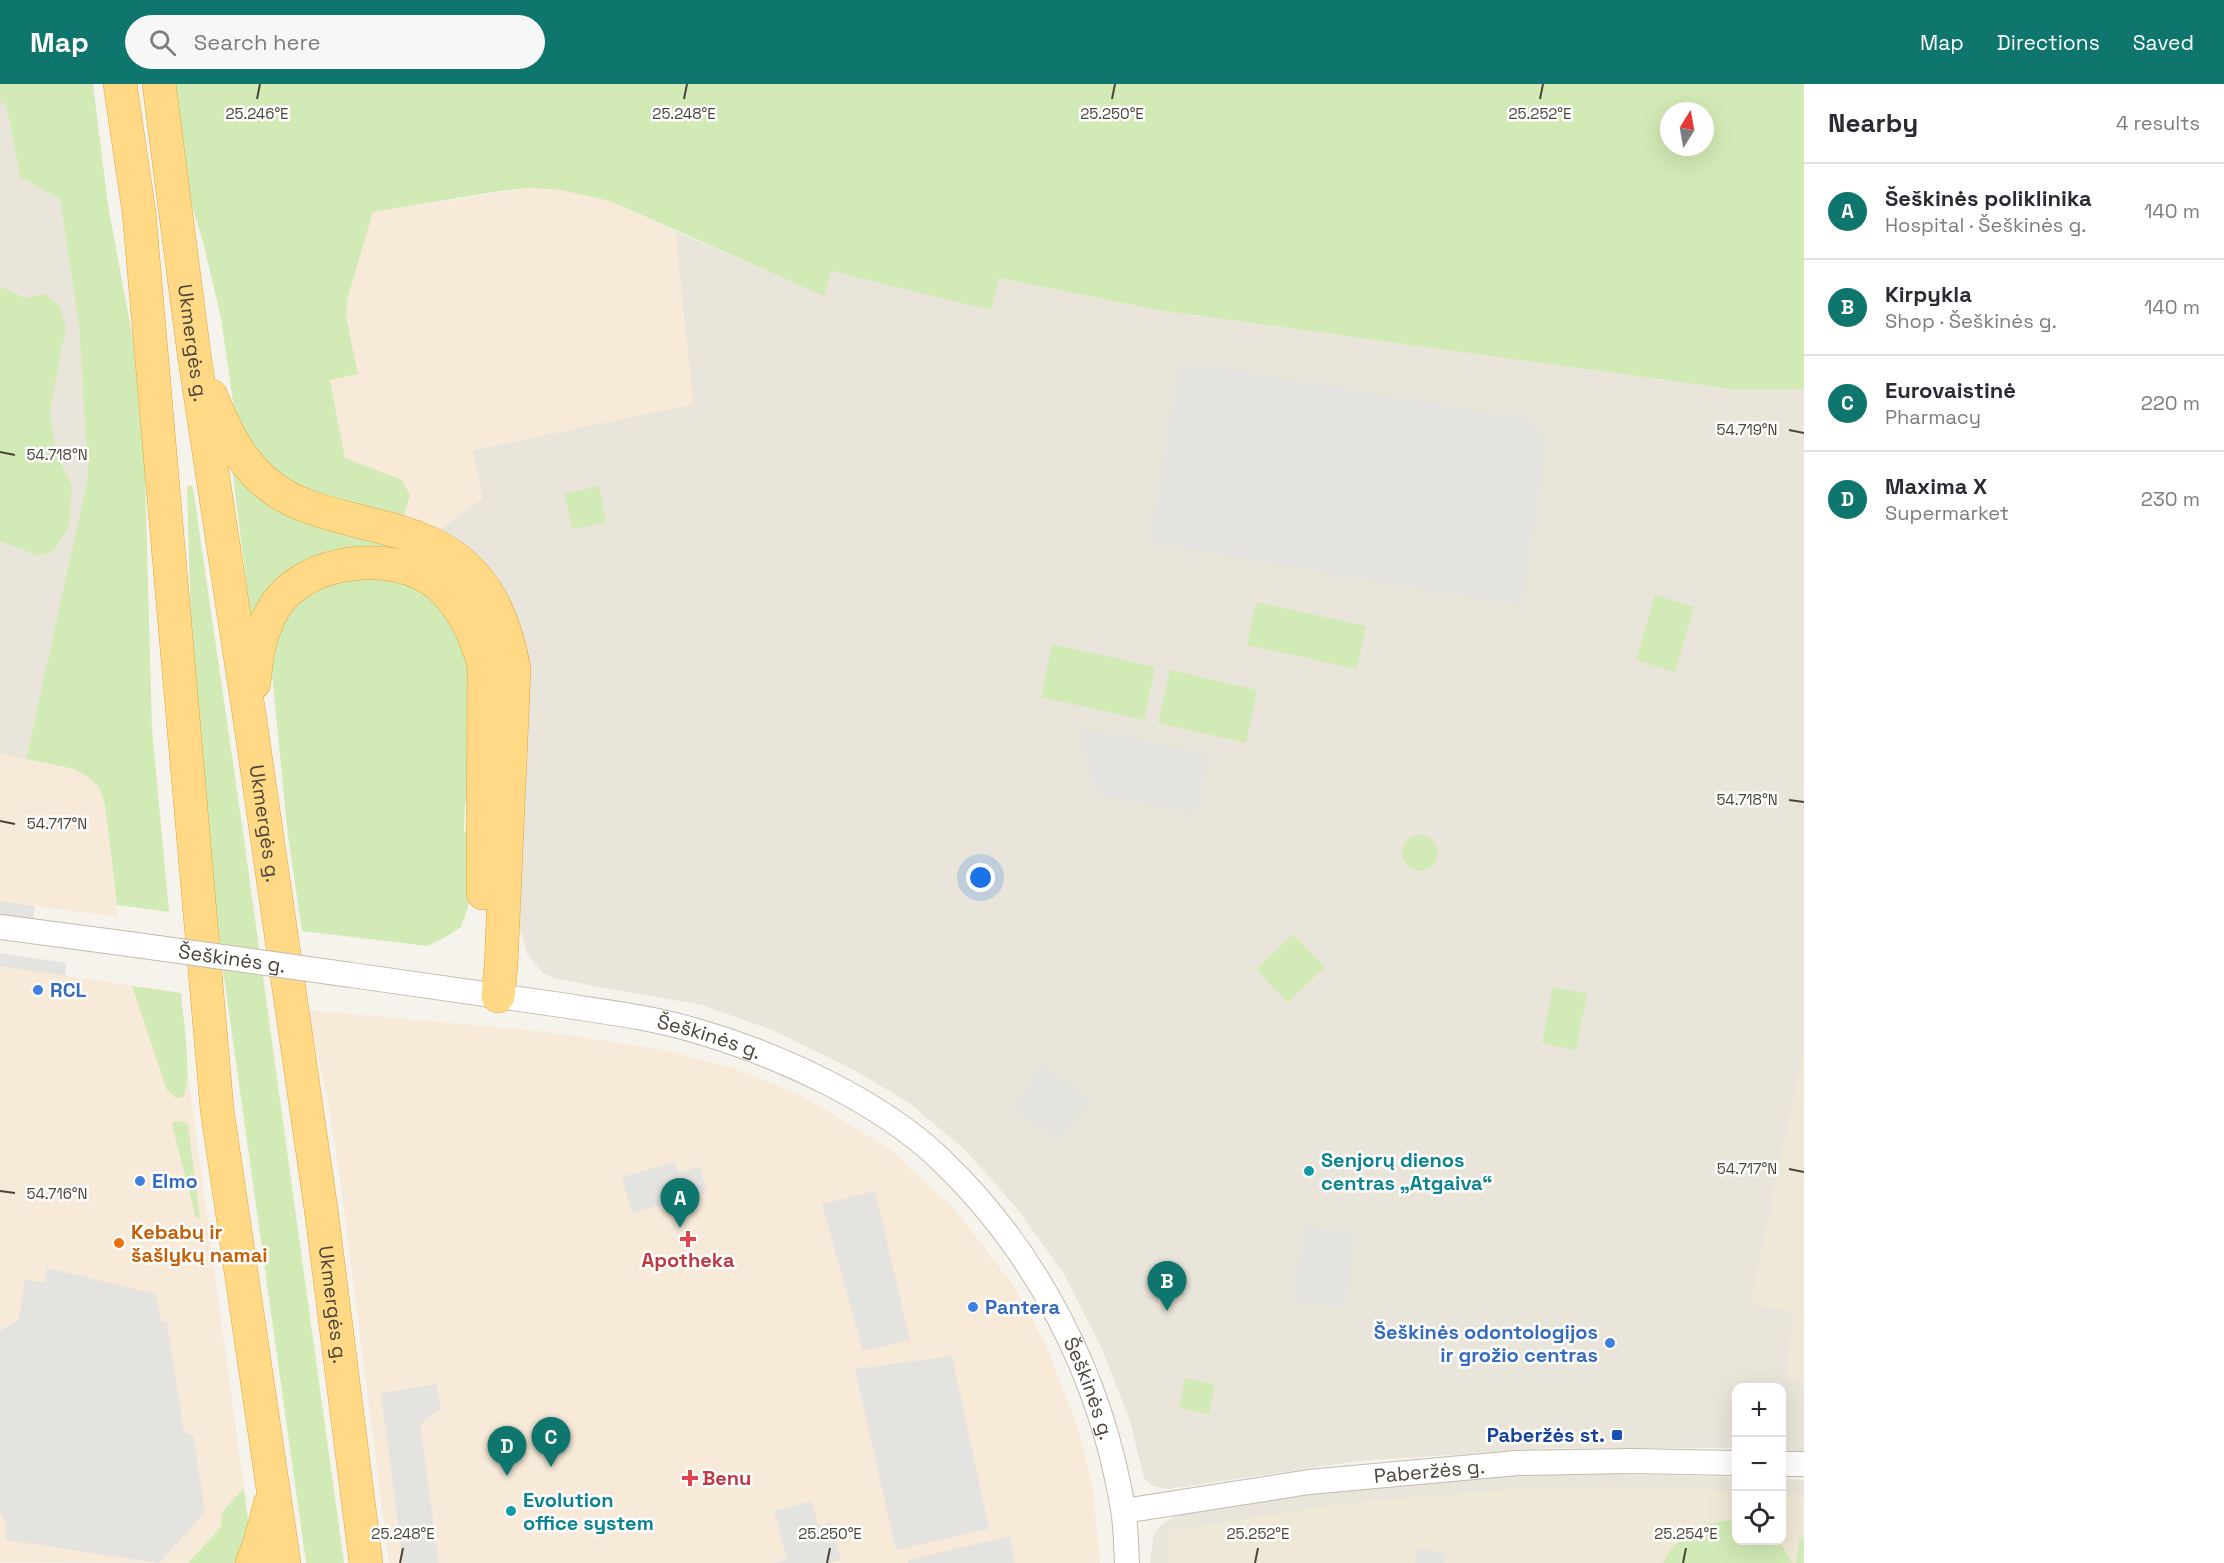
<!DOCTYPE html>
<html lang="en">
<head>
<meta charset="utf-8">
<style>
	:root { --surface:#fff; --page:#f7f7f7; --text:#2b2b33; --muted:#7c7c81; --line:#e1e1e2; --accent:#0f766e }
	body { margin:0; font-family:"Space Grotesk",sans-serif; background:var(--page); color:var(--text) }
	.controls { position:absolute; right:18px; bottom:18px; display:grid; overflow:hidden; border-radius:12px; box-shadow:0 6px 24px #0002 }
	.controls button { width:54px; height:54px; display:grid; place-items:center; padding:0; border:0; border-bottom:2px solid var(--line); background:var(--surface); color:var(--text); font:30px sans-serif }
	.compass { position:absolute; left:1660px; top:18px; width:54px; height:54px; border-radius:50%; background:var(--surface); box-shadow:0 6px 24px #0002; rotate:11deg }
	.you { position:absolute; left:981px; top:794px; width:21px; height:21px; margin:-15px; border:4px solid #fff; border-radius:50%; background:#1a73e8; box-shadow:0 0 0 9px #1a73e833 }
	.badge { display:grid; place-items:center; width:39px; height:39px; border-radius:50%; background:var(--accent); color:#fff; font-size:20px; font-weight:700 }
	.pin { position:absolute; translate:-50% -50px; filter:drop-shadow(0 2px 3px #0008) }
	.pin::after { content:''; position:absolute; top:32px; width:21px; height:18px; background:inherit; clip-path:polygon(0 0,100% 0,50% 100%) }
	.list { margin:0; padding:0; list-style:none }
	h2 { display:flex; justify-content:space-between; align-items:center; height:78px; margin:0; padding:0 24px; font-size:26px }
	h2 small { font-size:20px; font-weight:400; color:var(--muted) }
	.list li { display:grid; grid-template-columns:39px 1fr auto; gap:18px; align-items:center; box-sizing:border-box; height:96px; padding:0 24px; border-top:2px solid var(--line) }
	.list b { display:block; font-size:22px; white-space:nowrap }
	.list p { margin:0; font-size:20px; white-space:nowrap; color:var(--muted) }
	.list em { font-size:20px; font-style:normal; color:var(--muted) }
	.icon { flex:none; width:33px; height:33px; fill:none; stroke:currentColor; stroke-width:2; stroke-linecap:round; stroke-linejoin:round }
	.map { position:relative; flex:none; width:1804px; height:1479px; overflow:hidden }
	header { display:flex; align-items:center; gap:36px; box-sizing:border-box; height:84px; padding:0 30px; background:var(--accent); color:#fff }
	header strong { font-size:28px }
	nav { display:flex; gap:33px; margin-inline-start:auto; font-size:21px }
	.search { width:420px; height:54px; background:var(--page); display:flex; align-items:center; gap:15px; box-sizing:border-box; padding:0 21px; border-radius:33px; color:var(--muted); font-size:22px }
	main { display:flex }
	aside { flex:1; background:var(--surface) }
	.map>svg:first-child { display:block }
	.residential { fill:#eae5da }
	.commercial { fill:#f7ead8 }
	.education { fill:#efe8d6 }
	.green { fill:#d2eab5; fill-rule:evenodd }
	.parking { fill:#e5e3e0 }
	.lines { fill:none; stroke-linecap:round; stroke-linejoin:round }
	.tertiary-casing { stroke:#c2bbae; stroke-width:26 }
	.trunk-casing { stroke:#e0a43c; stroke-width:34 }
	.tertiary { stroke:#fff; stroke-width:24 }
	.trunk { stroke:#ffd985; stroke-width:33 }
	.tertiary-bridge-casing { stroke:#c2bbae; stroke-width:26; stroke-linecap:butt }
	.tertiary-bridge { stroke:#fff; stroke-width:24 }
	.ticks { fill:none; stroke:#4b4439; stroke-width:2 }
	.shop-dot { fill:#3f7fe0; stroke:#fff; stroke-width:2 }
	.culture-dot { fill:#0f9aa8; stroke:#fff; stroke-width:2 }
	.health-dot { fill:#e0444e; stroke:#fff; stroke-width:2 }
	.food-dot { fill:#e8710a; stroke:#fff; stroke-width:2 }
	.transit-dot { fill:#1a4fb4; stroke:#fff; stroke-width:2 }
	.labels { text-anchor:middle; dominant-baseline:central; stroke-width:5; stroke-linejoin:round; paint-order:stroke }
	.street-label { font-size:20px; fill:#4b4439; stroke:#fff }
	.shop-label { font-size:20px; font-weight:bold; fill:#366cbe; stroke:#fff; text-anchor:start }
	.culture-label { font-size:20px; font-weight:bold; fill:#0d838f; stroke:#fff; text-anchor:start }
	.food-label { font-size:20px; font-weight:bold; fill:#c56008; stroke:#fff; text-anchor:start }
	.health-label { font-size:20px; font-weight:bold; fill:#be3a42; stroke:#fff }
	.transit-label { font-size:20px; font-weight:bold; fill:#164399; stroke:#fff; text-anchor:end }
	.ticks-label { font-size:15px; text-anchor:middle; fill:#4b4439; stroke:#fff; stroke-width:5; stroke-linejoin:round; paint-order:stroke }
</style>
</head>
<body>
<header>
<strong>Map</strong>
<div class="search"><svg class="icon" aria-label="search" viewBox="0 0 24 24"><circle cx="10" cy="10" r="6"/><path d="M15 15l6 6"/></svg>Search here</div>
<nav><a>Map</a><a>Directions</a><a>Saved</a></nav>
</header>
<main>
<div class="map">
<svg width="1804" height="1479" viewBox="0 0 1804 1479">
	<rect width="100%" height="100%" fill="#f6f3ec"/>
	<g class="residential">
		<path d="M0,18L6,21L20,93L60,115L79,242L88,393L26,675L0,670Z"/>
		<path d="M675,147L823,211L831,187L866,194H999L1157,226L1737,306L1804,305V1368L1782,1366V1304H1736V1364H1555L1358,1377L1168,1405L1157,1403L1150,1400L1144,1394L1130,1337L1102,1265L1063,1188L1015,1122L965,1066L909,1019L856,987L775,947L702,921L556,895L544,890L527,870L520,845L524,577L520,551L513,524L499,497L477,473L437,447L482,415L473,366L693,320Z"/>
		<path d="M1527,1388L1736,1393V1456H1782V1395L1804,1396V1479H1150L1153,1453L1160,1442L1174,1432L1189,1427L1402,1398Z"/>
	</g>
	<g class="commercial">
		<path d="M529,104L561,106L610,117L675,147L693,320L473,366L482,415L437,447L402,438V396L345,374L330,295L357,290L346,233L347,216L373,128Z"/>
		<path d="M0,670L74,685L88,693L99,703L105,720L118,833L0,817Z"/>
		<path d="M0,882L181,909L186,977L244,1404L222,1428L221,1443L188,1479L0,1478Z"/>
		<path d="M306,926L539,947L660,965L737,985L804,1013L890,1065L954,1124L1013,1201L1046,1261L1078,1344L1093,1405L1100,1479H389L340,1095L326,1006Z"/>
	</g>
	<g class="education">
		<path d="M1804,965V1298L1787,1294L1794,1227L1751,1220Z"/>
		<path d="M1612,1402L1736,1407V1456H1782V1409L1804,1410V1479H1168L1170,1447L1346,1419L1514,1405Z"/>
	</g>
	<g class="green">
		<path d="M0,0H93L108,121L133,256L145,391L152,645L169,828L117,821L105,720L99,703L88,693L74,685L26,675L88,393L79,242L60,115L20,93L6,21L0,18Z"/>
		<path d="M175,0H1804V305L1737,306L1157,226L999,194L991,226L831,187L824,212L610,117L561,106L529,104L500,107L373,128L347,216L346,233L358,290L330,296L345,374L402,396L410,411L402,438L284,399L237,346L221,234L203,158L192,122ZM1669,27H1705V63H1669Z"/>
		<path d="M0,202L25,214L45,210L60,222L66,243L50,327L56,369L72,402L69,441L54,467L38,472L0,457Z"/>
		<path d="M232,385L414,463L493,587L407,467L378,462L339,467L251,535Z"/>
		<path d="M190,401L193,404L242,741L344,1479H306L195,685L187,403Z"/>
		<path d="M599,402L606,438L572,445L565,410Z"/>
		<path d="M404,493L450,523L463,554L470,602L478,697L465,719L464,746L472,758L474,770L468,824L461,843L444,854L427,862L302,847L288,752L271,580L273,563L284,533L308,507L344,494Z"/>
		<path d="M1655,511L1694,523L1675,588L1636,576Z"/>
		<path d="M1256,518L1366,542L1357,585L1247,561Z"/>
		<path d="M1052,560L1155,583L1144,636L1041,613Z"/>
		<path d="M1170,586L1257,606L1246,659L1158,639Z"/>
		<circle cx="1420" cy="769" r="18"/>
		<path d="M1293,850L1325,883L1288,918L1256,885Z"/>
		<path d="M132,902L181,909C183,932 193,996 183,1013L176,1014L167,1006Z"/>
		<path d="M1553,903L1587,910L1576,966L1542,959Z"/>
		<path d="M174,1037L184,1038L188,1041L200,1135L196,1134L172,1041Z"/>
		<path d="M1185,1294L1215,1300L1209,1330L1179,1324Z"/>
		<path d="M244,1404L249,1444L245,1479H188L221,1443L222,1428Z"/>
		<path d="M1733,1436L1736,1437V1456L1779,1457L1793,1479H1663C1677,1450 1703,1437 1733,1436Z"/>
		<path d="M1800,1454L1804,1455V1479H1796Z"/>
	</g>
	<g class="parking">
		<path d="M1203,281L1525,335L1546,359L1521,521L1150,458L1179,284Z"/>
		<path d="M1078,644L1207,670L1196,729L1097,710Z"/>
		<path d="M0,817L35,822L33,836L0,831Z"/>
		<path d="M0,869L66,879L65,892L0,882Z"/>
		<path d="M1041,980L1090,1016L1057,1056L1013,1026Z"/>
		<path d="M675,1078L678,1088L700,1083L707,1109L632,1129L622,1093Z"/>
		<path d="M875,1107L910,1256L863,1267L822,1120Z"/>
		<path d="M1306,1142L1356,1151L1343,1224L1293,1216Z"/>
		<path d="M47,1184L156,1210L161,1237L167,1239L184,1348L193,1352L205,1428L159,1479L6,1456V1439L0,1428V1247L19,1235L25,1196L45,1198Z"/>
		<path d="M952,1272L989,1445L896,1466L855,1285Z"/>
		<path d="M436,1300L441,1324L420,1341L439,1479H403L381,1309Z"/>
		<path d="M812,1417L818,1442L832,1438L841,1476L829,1479H773L787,1475L774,1427Z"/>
		<path d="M1010,1452L1015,1479H908V1476Z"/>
		<path d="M1417,1464L1446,1470L1444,1479H1415Z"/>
	</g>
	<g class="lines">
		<g class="tertiary-casing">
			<g id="tertiary">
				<path d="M0,843L129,860"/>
				<path id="s1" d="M351,891C421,901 491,911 561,921C607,928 655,934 700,948C779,971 879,1017 939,1074C1037,1167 1101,1292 1123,1425C1126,1442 1126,1461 1127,1479"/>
				<path d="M1782,1380H1804"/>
				<path id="s2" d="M1124,1427L1309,1398L1517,1379L1630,1377L1736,1379"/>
			</g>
		</g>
		<g class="trunk-casing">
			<g id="trunk">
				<path d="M120,0L139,128L217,1025L284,1479"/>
				<path id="s3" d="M159,0L194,270L250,636L322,1132L366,1479"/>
				<path d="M211,312C225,346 240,379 270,402C292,420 323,428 350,435C373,441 398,446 420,455C480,478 503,526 514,585L501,882L498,912"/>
				<path d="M254,599C256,573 260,547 274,524C304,474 395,464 439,501C464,523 474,549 484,580L483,809"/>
				<path d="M252,1479L259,1462L270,1420"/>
			</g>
		</g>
		<use href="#tertiary" class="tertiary"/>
		<use href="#trunk" class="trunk"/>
		<g class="tertiary-bridge-casing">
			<g id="tertiary-bridge">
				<path id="s4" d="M129,860L351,891"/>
			</g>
		</g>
		<use href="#tertiary-bridge" class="tertiary-bridge"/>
	</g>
	<path class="ticks" d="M257,15L260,0M684,15L687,0M1112,15L1115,0M1540,15L1543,0M1789,346L1804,349M0,368L15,371M1789,716L1804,718M0,737L15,740M1789,1085L1804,1088M0,1107L15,1109M400,1479L403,1464M827,1479L830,1464M1255,1479L1258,1464M1683,1479L1686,1464"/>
	<g class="shop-dot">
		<circle cx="38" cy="906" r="6"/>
		<circle cx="140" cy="1097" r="6"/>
		<circle cx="973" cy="1223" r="6"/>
		<circle cx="1610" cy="1259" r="6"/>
	</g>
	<g class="culture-dot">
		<circle cx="1309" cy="1087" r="6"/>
		<circle cx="511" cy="1427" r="6"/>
	</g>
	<g class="health-dot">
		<path d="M685 1146h6v6h6v6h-6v6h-6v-6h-6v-6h6z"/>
		<path d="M687 1385h6v6h6v6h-6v6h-6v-6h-6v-6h6z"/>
	</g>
	<circle class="food-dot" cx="119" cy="1159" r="6"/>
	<rect class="transit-dot" x="1611" y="1345" width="12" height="12" rx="3"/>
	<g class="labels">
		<g class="street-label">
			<text stroke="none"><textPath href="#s3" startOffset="261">Ukmergės g.</textPath></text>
			<text stroke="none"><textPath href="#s3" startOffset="747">Ukmergės g.</textPath></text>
			<text stroke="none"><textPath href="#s4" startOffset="104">Šeškinės g.</textPath></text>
			<text stroke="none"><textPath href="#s1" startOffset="364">Šeškinės g.</textPath></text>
			<text stroke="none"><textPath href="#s3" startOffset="1233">Ukmergės g.</textPath></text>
			<text stroke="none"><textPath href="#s1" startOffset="904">Šeškinės g.</textPath></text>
			<text stroke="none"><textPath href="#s2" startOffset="308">Paberžės g.</textPath></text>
		</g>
		<g class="shop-label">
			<text x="50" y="906">RCL</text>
			<text x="152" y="1097">Elmo</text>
			<text x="985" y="1223">Pantera</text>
			<text x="1598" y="1248" text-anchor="end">Šeškinės odontologijos<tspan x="1598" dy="23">ir grožio centras</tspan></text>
		</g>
		<g class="culture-label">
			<text x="1321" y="1076">Senjorų dienos<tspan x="1321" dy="23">centras „Atgaiva“</tspan></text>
			<text x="523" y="1416">Evolution<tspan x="523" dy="23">office system</tspan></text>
		</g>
		<g class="food-label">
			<text x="131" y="1148">Kebabų ir<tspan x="131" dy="23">šašlykų namai</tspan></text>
		</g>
		<g class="health-label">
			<text x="688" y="1176">Apotheka</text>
			<text x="702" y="1394" text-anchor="start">Benu</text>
		</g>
		<g class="transit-label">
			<text x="1605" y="1351">Paberžės st.</text>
		</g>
	</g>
	<g class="ticks-label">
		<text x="257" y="35">25.246°E</text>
		<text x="684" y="35">25.248°E</text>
		<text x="1112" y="35">25.250°E</text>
		<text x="1540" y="35">25.252°E</text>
		<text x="1747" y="351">54.719°N</text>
		<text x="57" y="376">54.718°N</text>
		<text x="1747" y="721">54.718°N</text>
		<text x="57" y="745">54.717°N</text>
		<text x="1747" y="1090">54.717°N</text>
		<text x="57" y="1115">54.716°N</text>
		<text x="403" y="1455">25.248°E</text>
		<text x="830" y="1455">25.250°E</text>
		<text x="1258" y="1455">25.252°E</text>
		<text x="1686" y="1455">25.254°E</text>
	</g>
</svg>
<div class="controls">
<button>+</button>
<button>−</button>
<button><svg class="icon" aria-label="locate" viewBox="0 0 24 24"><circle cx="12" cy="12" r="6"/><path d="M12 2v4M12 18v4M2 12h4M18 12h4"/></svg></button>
</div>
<svg class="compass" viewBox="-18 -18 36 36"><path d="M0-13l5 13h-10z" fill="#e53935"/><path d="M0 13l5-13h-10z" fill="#7c7c81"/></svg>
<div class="you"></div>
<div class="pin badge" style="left:680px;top:1144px">A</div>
<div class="pin badge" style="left:1167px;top:1227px">B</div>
<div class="pin badge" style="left:551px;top:1383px">C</div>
<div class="pin badge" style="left:507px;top:1392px">D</div>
</div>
<aside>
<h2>Nearby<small>4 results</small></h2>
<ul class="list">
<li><span class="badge">A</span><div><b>Šeškinės poliklinika</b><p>Hospital · Šeškinės g.</p></div><em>140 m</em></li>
<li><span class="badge">B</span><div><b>Kirpykla</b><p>Shop · Šeškinės g.</p></div><em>140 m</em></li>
<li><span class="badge">C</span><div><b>Eurovaistinė</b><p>Pharmacy</p></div><em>220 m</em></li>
<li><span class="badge">D</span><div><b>Maxima X</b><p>Supermarket</p></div><em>230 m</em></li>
</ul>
</aside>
</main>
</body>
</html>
